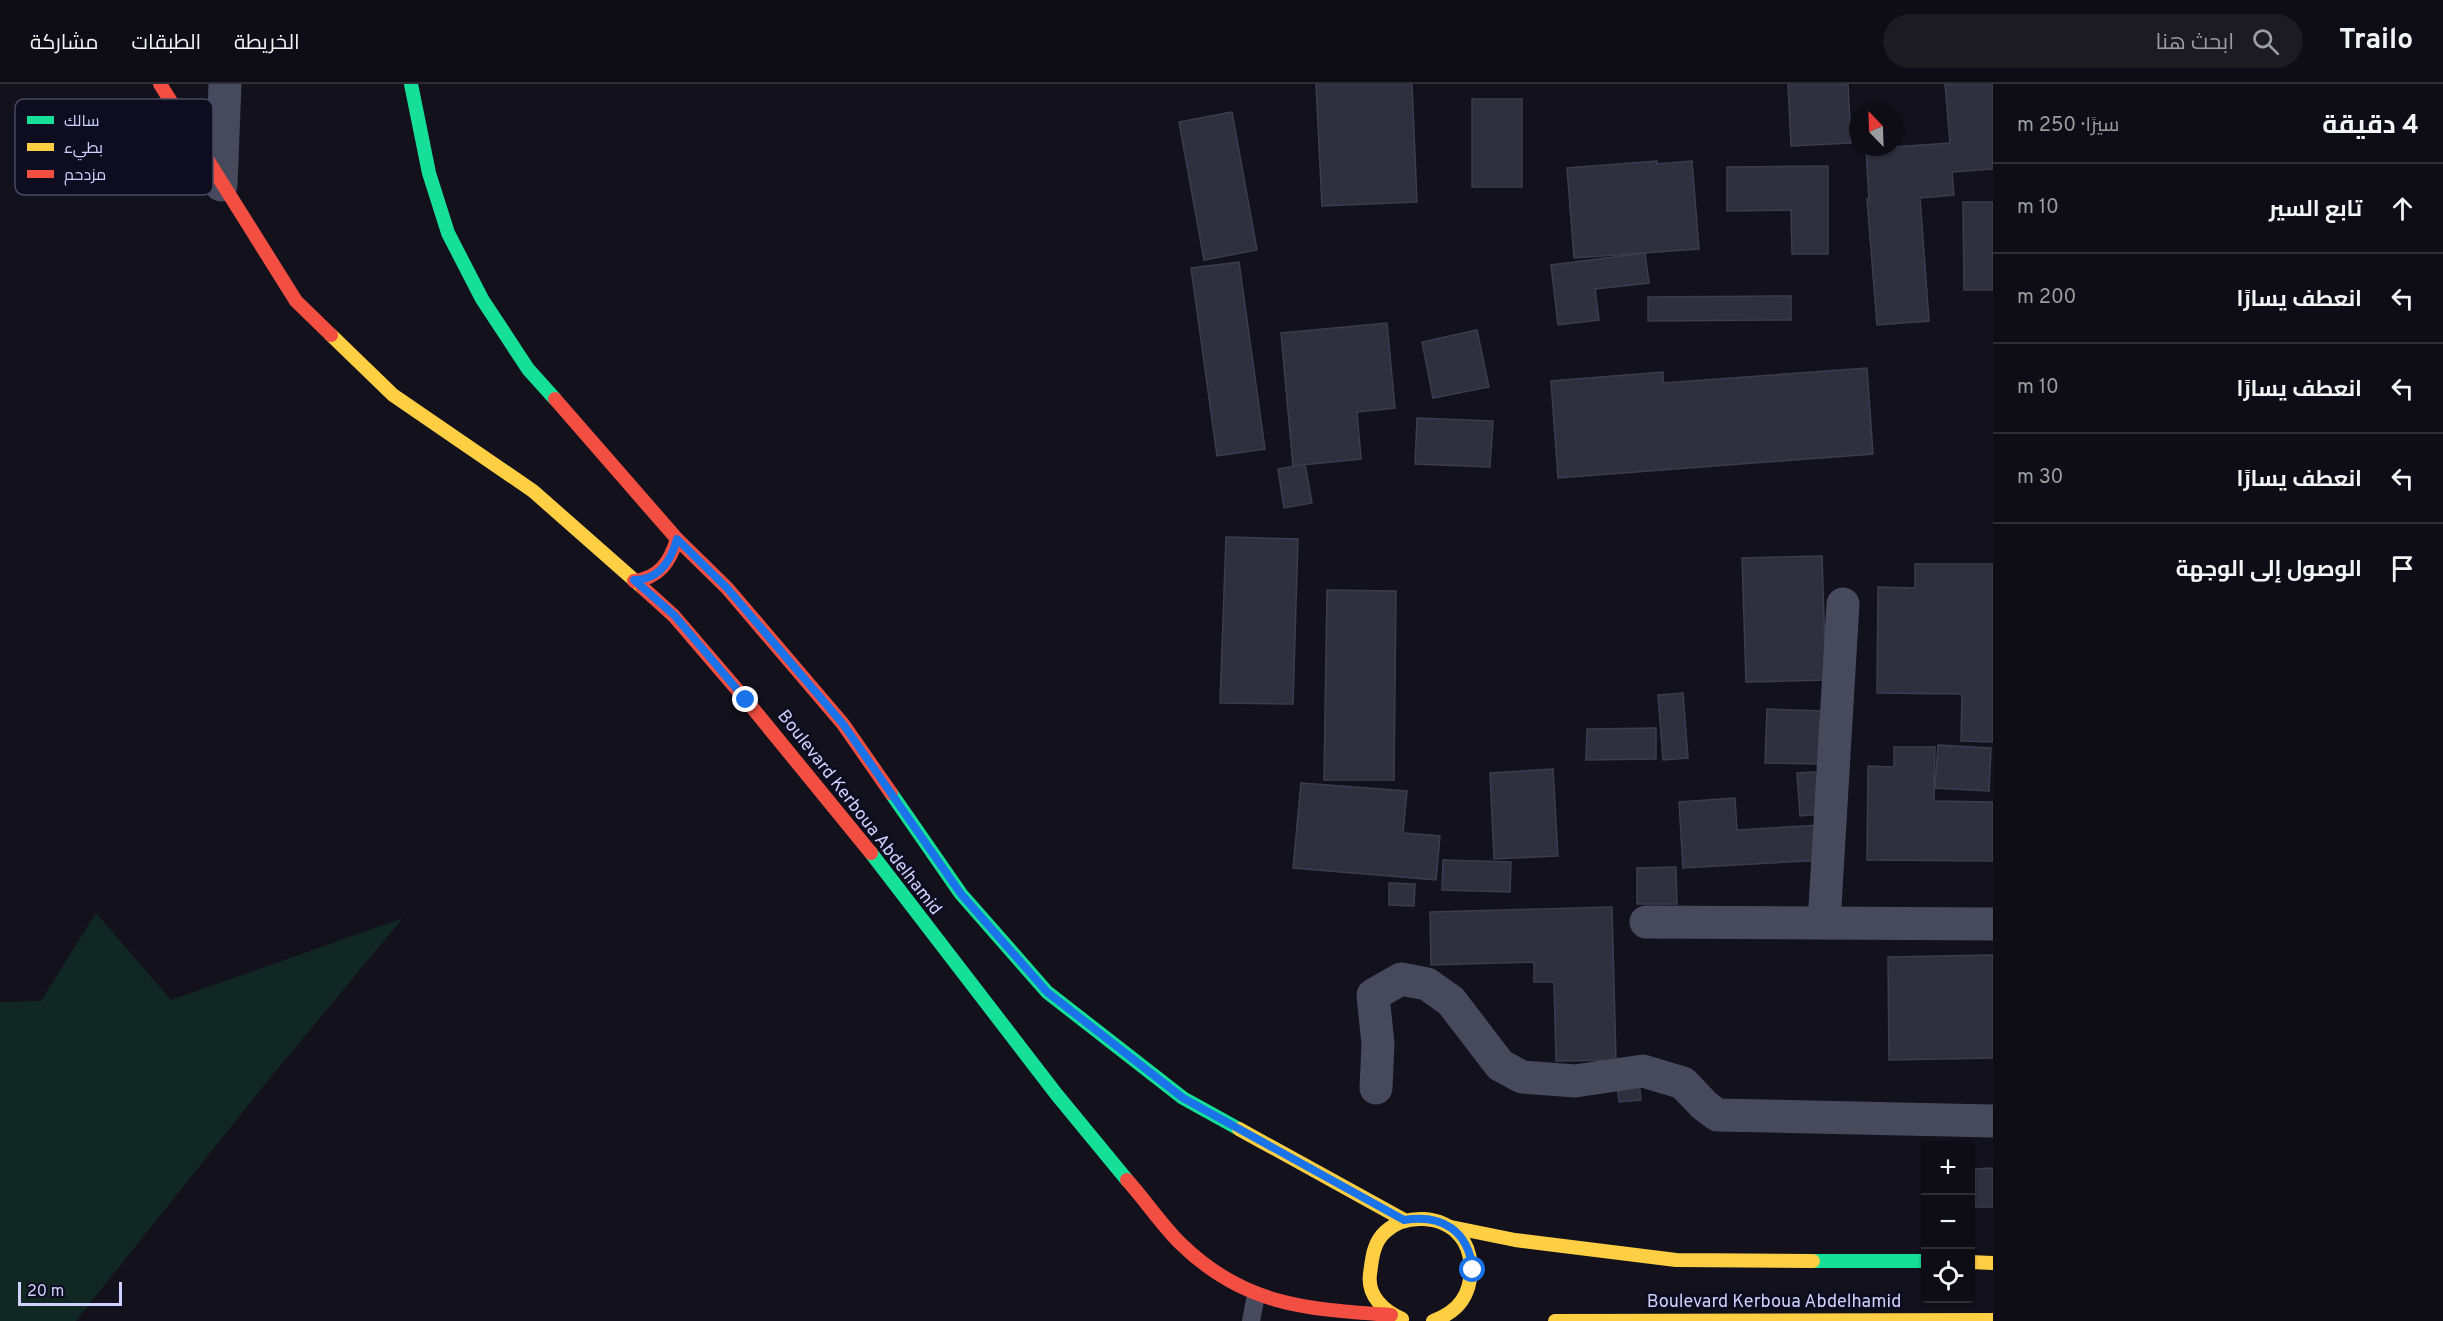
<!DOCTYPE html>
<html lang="ar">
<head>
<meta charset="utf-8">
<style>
	:root { --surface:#0e0d15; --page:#1c1b22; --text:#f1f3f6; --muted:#9b9ca0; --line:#2e2d34 }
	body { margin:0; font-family:Overpass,Cairo,sans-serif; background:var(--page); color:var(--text); direction:rtl }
	.controls { position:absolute; right:18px; bottom:18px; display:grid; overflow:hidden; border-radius:6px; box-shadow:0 2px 4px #0004 }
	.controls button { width:54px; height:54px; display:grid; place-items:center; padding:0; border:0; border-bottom:2px solid var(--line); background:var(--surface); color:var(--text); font:30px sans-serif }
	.compass { position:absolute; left:1849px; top:18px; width:54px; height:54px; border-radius:50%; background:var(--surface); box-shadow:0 2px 4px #0004; rotate:337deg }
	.scale { position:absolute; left:18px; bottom:15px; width:104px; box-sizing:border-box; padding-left:6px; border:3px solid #ced0fd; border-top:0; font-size:16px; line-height:21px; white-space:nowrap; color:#ced0fd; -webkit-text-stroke:4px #0e0d20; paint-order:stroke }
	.stop { position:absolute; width:18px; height:18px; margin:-14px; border:4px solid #1a73e8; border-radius:50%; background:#fff }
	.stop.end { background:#1a73e8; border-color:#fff; box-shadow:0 2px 6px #0008 }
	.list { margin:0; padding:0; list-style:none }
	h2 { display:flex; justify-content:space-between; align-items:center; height:78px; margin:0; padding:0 24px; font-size:26px }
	h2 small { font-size:20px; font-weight:400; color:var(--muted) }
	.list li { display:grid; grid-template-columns:39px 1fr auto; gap:18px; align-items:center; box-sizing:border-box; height:90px; padding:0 24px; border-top:2px solid var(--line) }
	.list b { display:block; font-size:22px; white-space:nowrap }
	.list em { font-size:20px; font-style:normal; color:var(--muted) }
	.icon { flex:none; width:33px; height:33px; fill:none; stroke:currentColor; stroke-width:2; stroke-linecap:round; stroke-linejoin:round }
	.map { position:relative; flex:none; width:1993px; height:1237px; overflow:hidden; direction:ltr }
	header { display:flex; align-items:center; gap:36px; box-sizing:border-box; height:84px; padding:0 30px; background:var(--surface); border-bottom:2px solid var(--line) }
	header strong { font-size:28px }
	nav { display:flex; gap:33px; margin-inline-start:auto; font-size:21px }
	.search { width:420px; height:54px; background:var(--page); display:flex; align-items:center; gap:15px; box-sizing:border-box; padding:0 21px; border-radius:33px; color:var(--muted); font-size:22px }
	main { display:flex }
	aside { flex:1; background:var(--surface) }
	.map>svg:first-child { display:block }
	.green { fill:#112724 }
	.building { fill:#302f3e; stroke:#3c3c4f; stroke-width:1.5 }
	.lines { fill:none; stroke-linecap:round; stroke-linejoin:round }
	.lane { stroke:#47495d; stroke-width:18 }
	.street { stroke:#47495d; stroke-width:33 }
	.fast { stroke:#16e098; stroke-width:14 }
	.slow { stroke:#ffcf43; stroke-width:14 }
	.jam { stroke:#f24e42; stroke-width:14 }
	.route { stroke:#1a73e8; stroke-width:8 }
	.labels { text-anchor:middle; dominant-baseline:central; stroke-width:6; stroke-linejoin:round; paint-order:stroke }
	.street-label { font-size:18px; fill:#ced0fd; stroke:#0e0d20 }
	.key { fill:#0e0d20; stroke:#484862; stroke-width:1.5 }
	.key-label { font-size:16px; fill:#ced0fd }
</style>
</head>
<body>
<header>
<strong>Trailo</strong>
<div class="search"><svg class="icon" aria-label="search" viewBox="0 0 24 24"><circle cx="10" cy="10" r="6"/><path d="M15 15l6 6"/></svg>ابحث هنا</div>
<nav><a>الخريطة</a><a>الطبقات</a><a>مشاركة</a></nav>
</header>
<main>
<aside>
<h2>4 دقيقة<small>سيرًا · 250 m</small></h2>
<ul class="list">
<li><svg class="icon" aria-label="ahead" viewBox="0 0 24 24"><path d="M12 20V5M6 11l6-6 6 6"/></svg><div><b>تابع السير</b></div><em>10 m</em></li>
<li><svg class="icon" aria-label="left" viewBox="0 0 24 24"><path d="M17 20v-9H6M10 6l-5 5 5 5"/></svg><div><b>انعطف يسارًا</b></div><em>200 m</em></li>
<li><svg class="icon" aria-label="left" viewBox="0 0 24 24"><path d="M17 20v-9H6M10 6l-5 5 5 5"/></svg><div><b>انعطف يسارًا</b></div><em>10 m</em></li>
<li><svg class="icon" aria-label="left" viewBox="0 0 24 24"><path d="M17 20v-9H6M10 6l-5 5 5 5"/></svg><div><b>انعطف يسارًا</b></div><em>30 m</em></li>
<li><svg class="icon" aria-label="arrive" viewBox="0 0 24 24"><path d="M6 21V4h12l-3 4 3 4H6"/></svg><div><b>الوصول إلى الوجهة</b></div></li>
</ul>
</aside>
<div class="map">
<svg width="1993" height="1237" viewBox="0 0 1993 1237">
	<rect width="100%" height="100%" fill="#12111c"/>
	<path class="green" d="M96,829L171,916L403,834L270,994L76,1237H0V918L41,917Z"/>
	<g class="building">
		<path d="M1316,0H1412L1417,118L1322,122Z"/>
		<path d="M1788,0H1848L1851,59L1791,62Z"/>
		<path d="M1945,0H1993V85L1952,88L1954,111L1920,114L1929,237L1877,241L1867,115H1869L1866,65L1950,59Z"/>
		<rect x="1472" y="15" width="50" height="88"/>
		<path d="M1232,28L1257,166L1204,176L1179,38Z"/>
		<path d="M1657,77V80L1692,77L1699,165L1574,174L1567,84Z"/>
		<path d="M1828,82V170H1792L1791,126L1727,127V83Z"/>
		<path d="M1963,118H1993V206H1964Z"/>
		<path d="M1645,169L1649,199L1595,205L1599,236L1558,241L1551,181Z"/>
		<path d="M1239,178L1265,365L1217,372L1191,184Z"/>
		<path d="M1791,212V236L1648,237V213Z"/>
		<path d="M1387,239L1395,324L1357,328L1361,375L1293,382L1281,249Z"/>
		<path d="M1477,246L1489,303L1433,314L1422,258Z"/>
		<path d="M1867,284L1873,370L1558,394L1551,297L1663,288V299Z"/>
		<path d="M1417,334L1493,337L1490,383L1415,380Z"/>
		<path d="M1305,380L1312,419L1284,424L1278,385Z"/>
		<path d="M1226,453L1298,455L1293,620L1220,619Z"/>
		<path d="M1822,472L1826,596L1746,598L1742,474Z"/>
		<path d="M1915,480H1993V658L1961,657L1962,610L1877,609L1878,503L1915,504Z"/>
		<path d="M1327,506L1396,507L1394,696H1324Z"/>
		<path d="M1683,609L1688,674L1663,676L1658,611Z"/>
		<path d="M1767,625L1824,627L1822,680L1765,679Z"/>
		<path d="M1656,644V675L1586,676L1587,645Z"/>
		<path d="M1938,661L1991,664L1989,707L1935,704Z"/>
		<path d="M1894,663H1935L1934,717L1993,718V777L1867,776L1868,682L1894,683Z"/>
		<path d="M1553,685L1558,772L1494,775L1490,689Z"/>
		<path d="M1831,687L1833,729L1800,732L1797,689Z"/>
		<path d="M1301,699L1407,707L1403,749L1440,752L1436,796L1293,784Z"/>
		<path d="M1735,714L1737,746L1821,741L1823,776L1683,784L1679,718Z"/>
		<path d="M1443,776L1511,778L1510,808L1442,806Z"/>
		<path d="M1676,783L1677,820H1637V784Z"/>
		<path d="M1389,799L1415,800L1414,822L1389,821Z"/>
		<path d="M1612,823L1616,976L1556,977L1554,898H1534V878L1431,881L1430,828Z"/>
		<path d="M1993,871V974L1889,976L1888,873Z"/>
		<path d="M1639,998L1641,1016L1619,1018L1617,1000Z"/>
		<path d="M1993,1084V1123H1975V1085Z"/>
	</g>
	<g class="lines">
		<path class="lane" d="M1251,1237L1256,1211"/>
		<g class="street">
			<path d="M221,101L225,0"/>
			<path d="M1646,838L1993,840"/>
			<path d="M1824,839L1843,520"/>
			<path d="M1376,1004L1378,960L1373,911L1401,895L1427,900L1451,917L1500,981L1522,993L1575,997L1643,987L1683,999L1704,1021L1717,1031L1993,1037"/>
		</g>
		<g class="fast">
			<path d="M411,0L429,89L448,149L482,215L528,285L555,315"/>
			<path d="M891,709L961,810L1047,908L1183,1014L1239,1045"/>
			<path d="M871,769L1057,1011L1127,1096"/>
			<path d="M1813,1177H1926"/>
		</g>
		<g class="slow">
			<path d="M331,251L393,311L533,407L642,503"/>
			<path d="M1239,1045L1404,1136"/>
			<path d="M1451,1143L1515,1156L1676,1176L1813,1177"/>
			<path d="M1970,1178L1993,1179"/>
			<path d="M1402,1235C1384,1227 1367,1212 1370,1190C1372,1175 1373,1159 1385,1148C1405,1129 1443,1131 1460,1152C1467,1160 1470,1171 1471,1182C1471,1210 1460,1227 1433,1237"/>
			<path d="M1555,1237L1993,1236"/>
		</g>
		<g class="jam">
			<path d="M160,0L296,217L331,251"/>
			<path d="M555,315L677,455L727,504L843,640L891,709"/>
			<path d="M634,497C659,494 670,478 677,455"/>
			<path d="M642,503L674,532L746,616L871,769"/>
			<path d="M1127,1096C1145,1116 1161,1140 1180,1159C1244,1222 1307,1225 1391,1231"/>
		</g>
	</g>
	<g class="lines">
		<path class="route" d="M746,616L674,531L634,496C659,496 671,477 677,455L727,504L843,640L961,810L1047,908L1183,1014L1404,1136C1442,1130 1468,1146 1473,1186"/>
	</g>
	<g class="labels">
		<g class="street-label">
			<text transform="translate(859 729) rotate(52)">Boulevard Kerboua Abdelhamid</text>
			<text x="1774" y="1218">Boulevard Kerboua Abdelhamid</text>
		</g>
	</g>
	<rect x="15" y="15" width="198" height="96" rx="9" class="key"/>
	<rect x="27" y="32" width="27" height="8" fill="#16e098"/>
	<rect x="27" y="59" width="27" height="8" fill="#ffcf43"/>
	<rect x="27" y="86" width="27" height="8" fill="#f24e42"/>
	<g class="key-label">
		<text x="64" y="42">سالك</text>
		<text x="64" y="69">بطيء</text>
		<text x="64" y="96">مزدحم</text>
	</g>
</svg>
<div class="controls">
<button>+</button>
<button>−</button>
<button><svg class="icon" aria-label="locate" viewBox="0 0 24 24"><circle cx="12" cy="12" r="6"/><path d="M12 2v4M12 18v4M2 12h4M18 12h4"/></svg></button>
</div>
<svg class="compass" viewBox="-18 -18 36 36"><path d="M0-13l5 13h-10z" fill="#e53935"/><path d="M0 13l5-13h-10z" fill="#9b9ca0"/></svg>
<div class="scale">20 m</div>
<div class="stop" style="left:1473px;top:1186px"></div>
<div class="stop end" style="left:746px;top:616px"></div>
</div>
</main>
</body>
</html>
